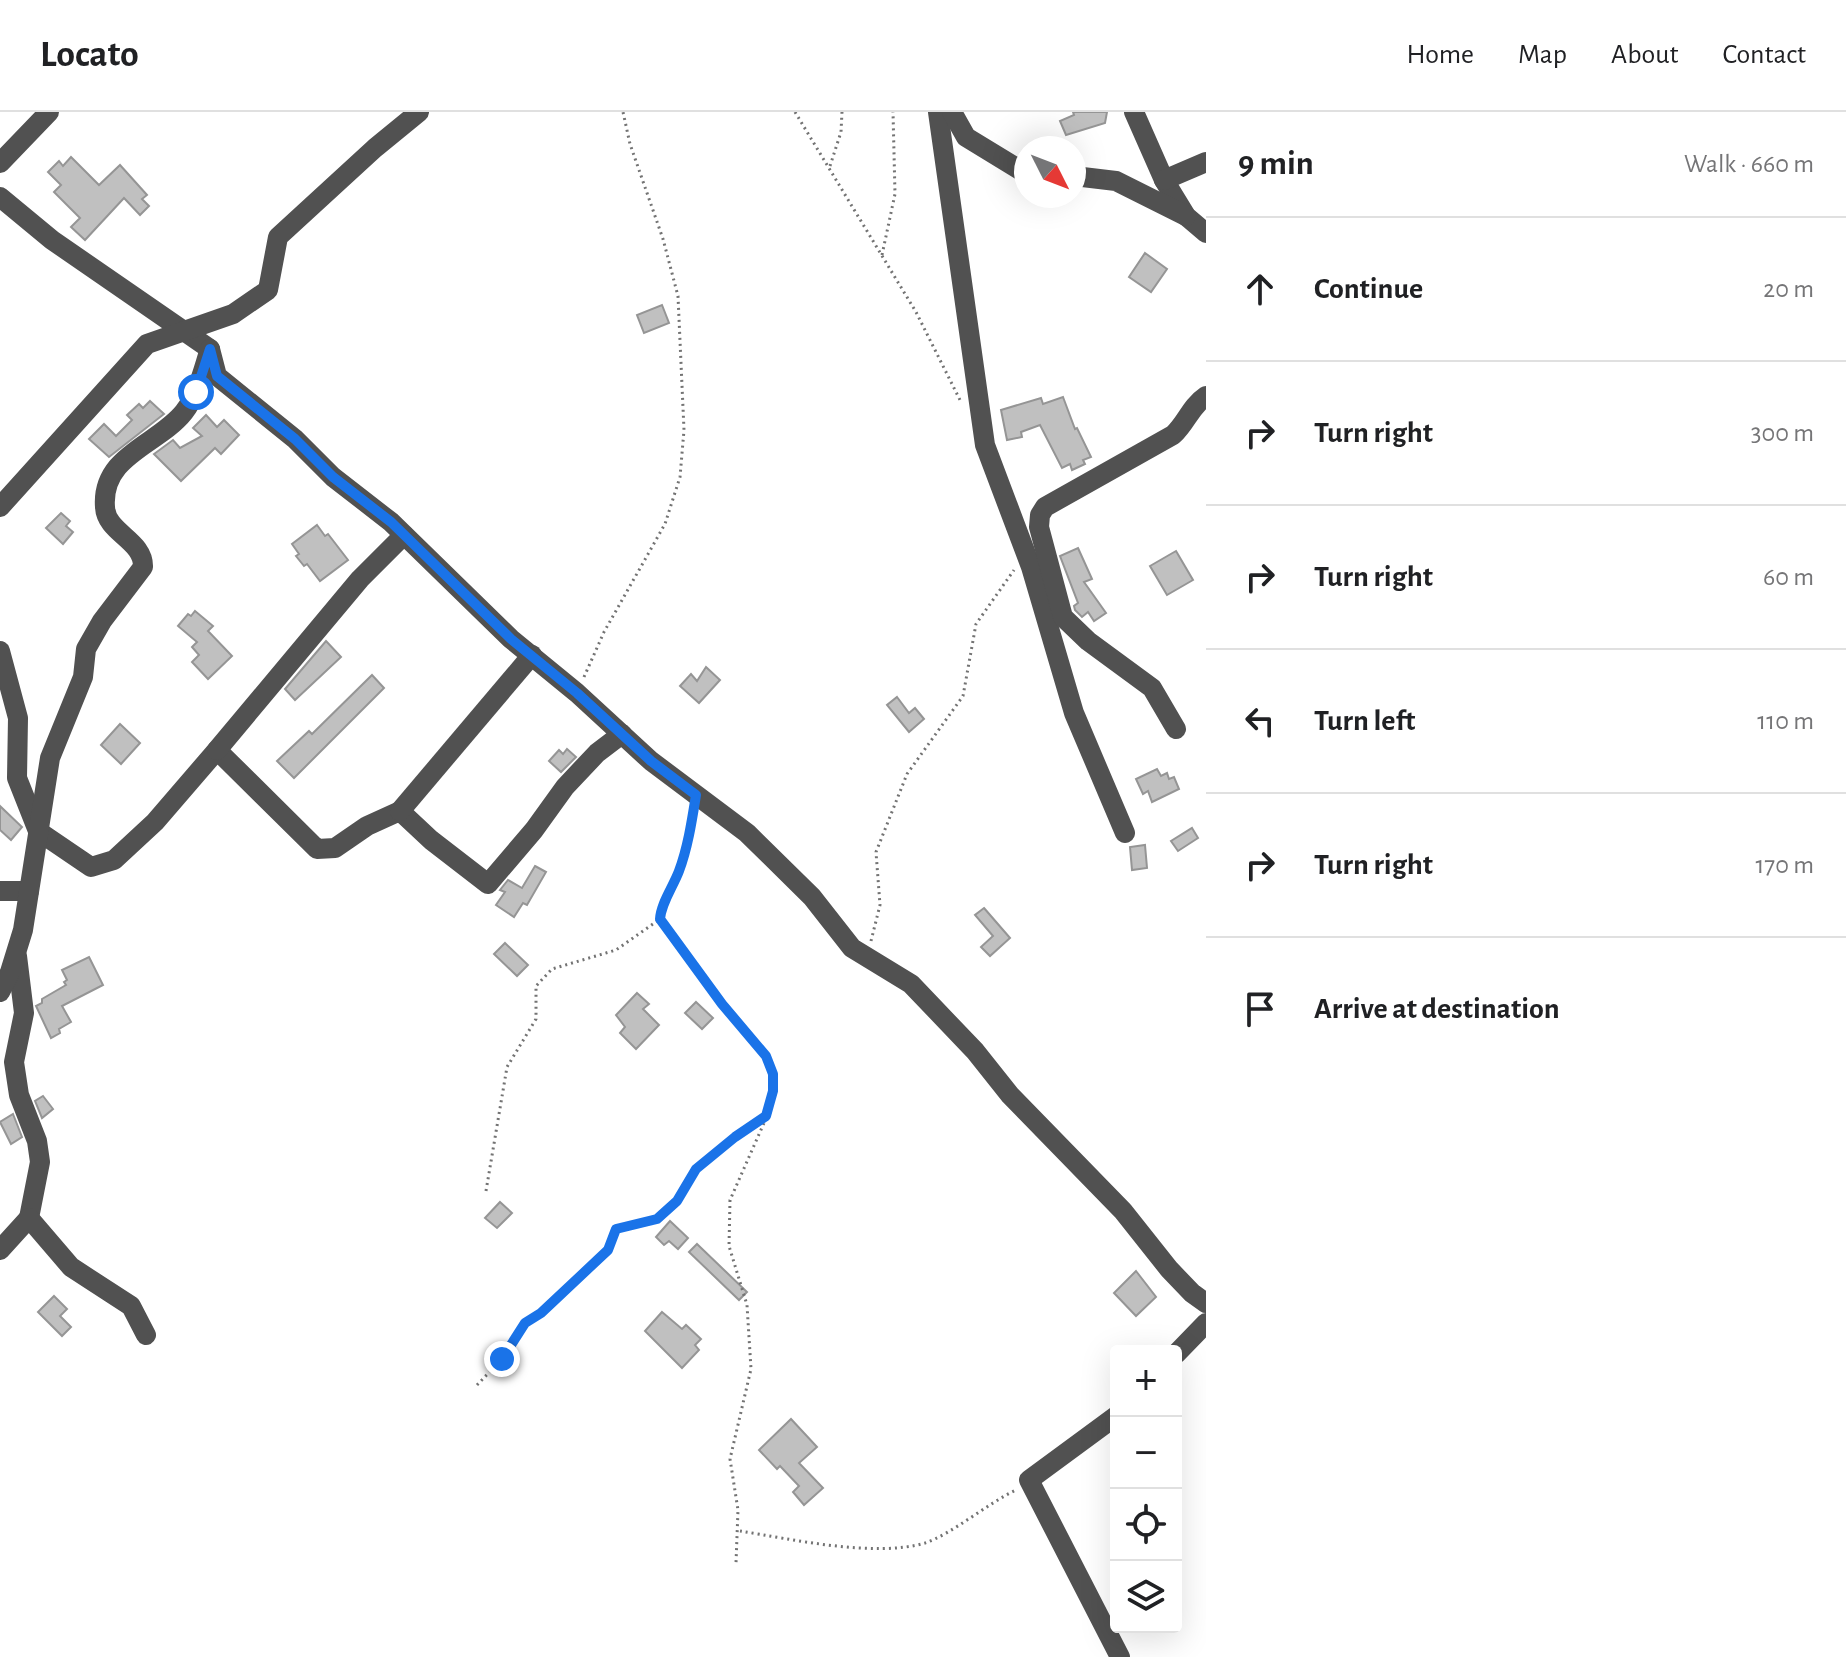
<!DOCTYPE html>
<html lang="en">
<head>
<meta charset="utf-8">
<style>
	:root { --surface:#fff; --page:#f2f2f2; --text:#202124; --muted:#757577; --line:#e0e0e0 }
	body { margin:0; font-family:"Alegreya Sans",sans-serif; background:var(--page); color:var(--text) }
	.controls { position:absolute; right:24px; bottom:24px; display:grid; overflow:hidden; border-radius:8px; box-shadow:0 8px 32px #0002 }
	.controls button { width:72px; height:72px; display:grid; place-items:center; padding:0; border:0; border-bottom:2px solid var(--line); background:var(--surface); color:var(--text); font:40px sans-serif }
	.compass { position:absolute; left:1014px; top:24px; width:72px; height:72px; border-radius:50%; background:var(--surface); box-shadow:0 8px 32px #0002; rotate:132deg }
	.stop { position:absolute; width:24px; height:24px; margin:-18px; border:6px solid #1a73e8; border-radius:50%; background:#fff }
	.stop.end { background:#1a73e8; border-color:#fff; box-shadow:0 2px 8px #0008 }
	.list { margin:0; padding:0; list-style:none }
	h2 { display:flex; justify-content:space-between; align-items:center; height:104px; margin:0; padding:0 32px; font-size:34px }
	h2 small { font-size:26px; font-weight:400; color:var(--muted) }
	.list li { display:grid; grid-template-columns:52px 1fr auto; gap:24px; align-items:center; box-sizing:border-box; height:144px; padding:0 32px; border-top:2px solid var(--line) }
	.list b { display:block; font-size:30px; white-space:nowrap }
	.list em { font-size:26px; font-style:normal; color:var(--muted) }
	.icon { flex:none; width:44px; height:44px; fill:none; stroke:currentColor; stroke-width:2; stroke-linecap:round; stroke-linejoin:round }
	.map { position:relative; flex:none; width:1206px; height:1545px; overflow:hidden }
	header { display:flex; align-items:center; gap:48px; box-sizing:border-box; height:112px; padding:0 40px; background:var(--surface); border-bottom:2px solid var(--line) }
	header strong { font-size:38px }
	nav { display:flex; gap:44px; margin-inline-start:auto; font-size:28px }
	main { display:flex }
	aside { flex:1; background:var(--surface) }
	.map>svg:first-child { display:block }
	.building { fill:#c0c0c0; stroke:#959595; stroke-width:2 }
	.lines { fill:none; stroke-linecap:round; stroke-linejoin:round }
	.path { stroke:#737373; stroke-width:3; stroke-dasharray:2 4; stroke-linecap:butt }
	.minor { stroke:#515151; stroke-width:20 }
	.route { stroke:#1a73e8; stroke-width:10 }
</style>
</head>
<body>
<header>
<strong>Locato</strong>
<nav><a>Home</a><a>Map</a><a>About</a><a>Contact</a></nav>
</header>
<main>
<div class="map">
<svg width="1206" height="1545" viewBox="0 0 1206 1545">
	<rect width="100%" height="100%" fill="#fff"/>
	<g class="building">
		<path d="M1073,0H1107L1105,11L1066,23L1060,9L1074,3Z"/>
		<path d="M71,45L99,73L120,53L147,83L142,87L149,94L140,103L124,86L85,128L71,115L80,106L54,80L61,73L48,60L59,49L63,54Z"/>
		<path d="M1145,141L1167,157L1151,180L1129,165Z"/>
		<path d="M662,193L669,211L644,221L637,203Z"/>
		<path d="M1063,285L1075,317L1077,316L1091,345L1083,348L1085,352L1072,358L1070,352L1062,356L1040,313L1021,320L1022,325L1007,328L1001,298L1041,286L1043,292Z"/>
		<path d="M150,289L164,302L109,345L89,327L104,312L116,324L132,308L127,303L139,292L143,296Z"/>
		<path d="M206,303L217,315L224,308L239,323L221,342L215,336L181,369L154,342L173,328L180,336L202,324L193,316Z"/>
		<path d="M61,401L70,409L66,414L73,420L63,432L46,416Z"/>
		<path d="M317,413L325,424L328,422L348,448L320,469L307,452L304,454L296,444L299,442L292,432Z"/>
		<path d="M1078,436L1092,467L1084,470L1106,501L1094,509L1088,500L1082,505L1075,498L1074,494L1078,491L1060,444Z"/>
		<path d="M1176,439L1193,468L1167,483L1150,454Z"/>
		<path d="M195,499L213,514L208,519L232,544L208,567L192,550L199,543L192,535L197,530L178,514L188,502L191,504Z"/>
		<path d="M326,529L341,545L295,588L285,577Z"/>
		<path d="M706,555L720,568L699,591L680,574L691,562L697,569Z"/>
		<path d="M372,563L384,576L294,666L277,649L309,619L312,622Z"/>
		<path d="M897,585L909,601L915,596L924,607L909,620L887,593Z"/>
		<path d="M120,612L140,631L121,652L101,633Z"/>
		<path d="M567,637L576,645L561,660L549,649L559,638L563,642Z"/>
		<path d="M1157,657L1161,664L1167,661L1169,667L1174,665L1179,677L1152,690L1148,679L1143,682L1136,667Z"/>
		<path d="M0,694L22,715L11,728L0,718Z"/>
		<path d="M1192,716L1198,726L1178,739L1171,729Z"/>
		<path d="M1145,733L1147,756L1132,758L1130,735Z"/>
		<path d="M535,754L546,760L527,793L523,791L514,805L496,793L505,780L500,778L508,768L522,776Z"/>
		<path d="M984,796L1010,826L990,844L981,835L993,824L975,803Z"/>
		<path d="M505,831L528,853L517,864L494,842Z"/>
		<path d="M89,845L103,873L62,894L71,910L59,917L60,921L51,926L36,894L42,891V887L66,873L64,870L67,868L62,858Z"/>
		<path d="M637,881L649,892L643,897L659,913L636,937L620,921L625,915L616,903Z"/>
		<path d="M696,890L713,906L702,917L685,901Z"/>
		<path d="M43,984L53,997L42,1006L35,989Z"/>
		<path d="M13,1002L22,1025L11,1032L0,1010Z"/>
		<path d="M500,1090L512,1101L497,1116L485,1106Z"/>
		<path d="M670,1109L688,1126L678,1137L669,1129L664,1133L656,1125Z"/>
		<path d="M697,1132L747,1180L739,1188L689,1140Z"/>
		<path d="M1136,1159L1156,1185L1136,1204L1114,1181Z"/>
		<path d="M54,1184L67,1197L60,1204L71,1215L62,1224L38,1200Z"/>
		<path d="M662,1200L682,1217L686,1213L701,1227L695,1233L699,1238L682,1256L645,1219Z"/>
		<path d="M791,1307L817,1335L799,1351L823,1376L804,1393L793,1380L799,1374L780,1354L777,1357L759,1338Z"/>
	</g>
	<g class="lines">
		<g class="path">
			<path d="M795,0L916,200L960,288"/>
			<path d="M830,54L841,20L842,0"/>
			<path d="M882,143L895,82L893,0"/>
			<path d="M584,565L604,520L665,412L680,365L684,318L678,184L663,127L630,32L623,0"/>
			<path d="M693,702L679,759L660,800V807L722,892L757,931L766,944L773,962V979L764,1011L730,1088L729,1134L747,1193L751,1257L730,1347L738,1398L736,1451"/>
			<path d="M871,829L880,793L876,740L907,662L963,584L976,512L1014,458"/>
			<path d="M486,1079L507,955L536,907V874L552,857L616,838L660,807"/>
			<path d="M477,1273L502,1247L525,1211L541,1201L608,1138L616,1117L657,1107L677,1089L696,1057L735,1025L766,1004"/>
			<path d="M740,1419C791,1427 875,1446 925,1431C952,1422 988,1391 1016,1378"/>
		</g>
		<g class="minor">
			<path d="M938,0L985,333L1031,455L1074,601L1125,721"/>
			<path d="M952,0L966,25L1020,58H1026"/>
			<path d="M1134,0L1164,68L1186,104L1206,121"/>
			<path d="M0,51L49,0"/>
			<path d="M1074,64L1116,69L1186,104"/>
			<path d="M1164,68L1206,50"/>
			<path d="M0,85L52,128L210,237L217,264L295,327L333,365L391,410L511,527L577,581L651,649L747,721L812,785L852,836L911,872L975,939L1010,983L1123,1099L1169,1157L1192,1181L1206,1191"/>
			<path d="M0,395L147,232L233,202L268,178L278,125L375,36L419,0"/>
			<path d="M0,539L18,606L17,666L38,719L91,755L114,748L155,710L217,638L317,737L335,736L367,714L400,699L431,728L488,772L534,718L565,675L597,641L622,622"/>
			<path d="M1176,617L1152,576L1088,529L1063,505L1039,415L1040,403L1045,395L1173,323C1187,310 1190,295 1206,284"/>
			<path d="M217,638L360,467L404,423"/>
			<path d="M400,699L532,543"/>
			<path d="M0,779H29"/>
			<path d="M17,844L24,901L14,950L19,983L37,1029L40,1050L29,1106"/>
			<path d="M0,880L10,860L23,818L50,646L83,565L86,537L102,509L143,455C144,428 106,421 105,395C101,343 158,333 184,300C198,282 203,258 210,237"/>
			<path d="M0,1138L29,1106L71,1155L131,1194L146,1223"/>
			<path d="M1176,1242L1206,1211"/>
			<path d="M1116,1304L1029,1368L1120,1545"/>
		</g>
	</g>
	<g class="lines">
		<path class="route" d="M196,280L210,237L217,264L295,327L333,365L391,410L511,527L577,581L651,649L696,683C692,708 688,735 679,759C673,775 661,791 660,807L722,892L766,944L773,962V979L766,1004L735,1025L696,1057L677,1089L657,1107L616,1117L608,1138L541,1201L525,1211L502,1247"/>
	</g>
</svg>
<div class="controls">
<button>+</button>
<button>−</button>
<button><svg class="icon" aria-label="locate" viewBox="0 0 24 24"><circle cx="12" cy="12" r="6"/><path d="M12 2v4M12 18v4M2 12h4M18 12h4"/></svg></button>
<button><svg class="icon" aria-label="layers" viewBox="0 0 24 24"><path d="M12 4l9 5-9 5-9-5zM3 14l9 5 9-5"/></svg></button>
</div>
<svg class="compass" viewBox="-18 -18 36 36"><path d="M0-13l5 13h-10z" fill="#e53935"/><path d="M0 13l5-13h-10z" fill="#757577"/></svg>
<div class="stop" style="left:196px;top:280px"></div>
<div class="stop end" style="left:502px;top:1247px"></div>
</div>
<aside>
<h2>9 min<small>Walk · 660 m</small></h2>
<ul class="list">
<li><svg class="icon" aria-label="ahead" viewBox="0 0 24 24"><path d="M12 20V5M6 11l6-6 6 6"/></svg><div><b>Continue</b></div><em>20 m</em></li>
<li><svg class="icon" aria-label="right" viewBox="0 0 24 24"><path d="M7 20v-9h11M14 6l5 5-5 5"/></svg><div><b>Turn right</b></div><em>300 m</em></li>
<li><svg class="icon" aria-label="right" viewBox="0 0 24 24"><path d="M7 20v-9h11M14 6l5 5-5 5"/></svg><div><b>Turn right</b></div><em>60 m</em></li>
<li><svg class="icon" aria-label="left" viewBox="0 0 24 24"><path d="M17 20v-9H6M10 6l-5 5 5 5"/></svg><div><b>Turn left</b></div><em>110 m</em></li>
<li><svg class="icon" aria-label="right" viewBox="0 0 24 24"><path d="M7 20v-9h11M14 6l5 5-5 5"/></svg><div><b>Turn right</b></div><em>170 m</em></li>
<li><svg class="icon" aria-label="arrive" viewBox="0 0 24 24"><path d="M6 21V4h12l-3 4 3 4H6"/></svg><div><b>Arrive at destination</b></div></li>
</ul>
</aside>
</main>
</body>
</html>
